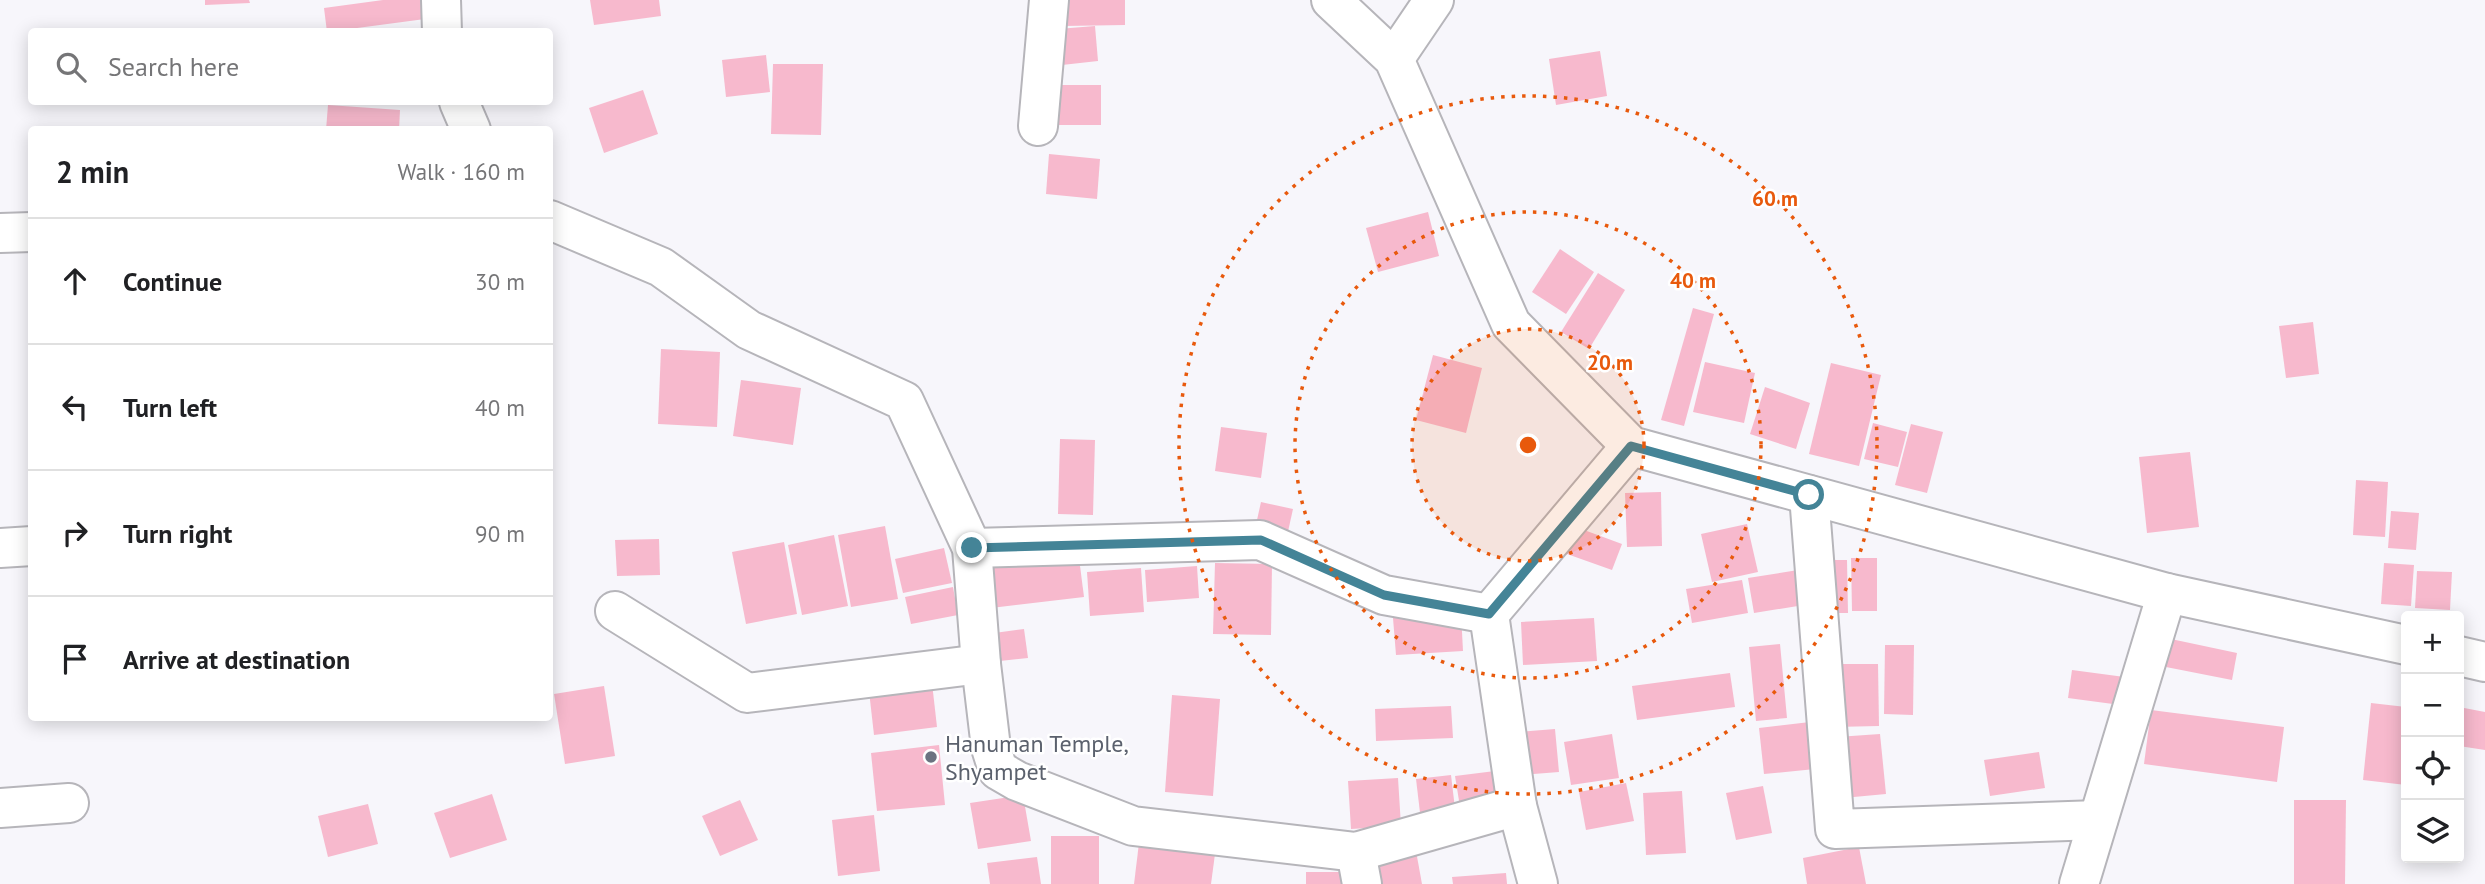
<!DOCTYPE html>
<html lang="en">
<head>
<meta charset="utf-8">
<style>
	:root { --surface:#fff; --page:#f2f2f2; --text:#202124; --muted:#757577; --line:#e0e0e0 }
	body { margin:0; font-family:"PT Sans",sans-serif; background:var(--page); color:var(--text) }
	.controls { position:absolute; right:21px; bottom:21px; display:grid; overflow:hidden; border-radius:7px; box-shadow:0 4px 18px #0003 }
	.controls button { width:63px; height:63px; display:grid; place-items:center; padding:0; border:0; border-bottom:2px solid var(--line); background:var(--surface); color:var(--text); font:35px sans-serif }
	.stop { position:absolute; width:21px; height:21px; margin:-16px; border:5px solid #448497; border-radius:50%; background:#fff }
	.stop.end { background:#448497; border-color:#fff; box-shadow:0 2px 7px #0008 }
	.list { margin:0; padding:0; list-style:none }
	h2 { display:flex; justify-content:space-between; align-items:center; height:91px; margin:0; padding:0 28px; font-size:30px }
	h2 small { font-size:23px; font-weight:400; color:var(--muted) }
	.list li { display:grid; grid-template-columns:46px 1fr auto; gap:21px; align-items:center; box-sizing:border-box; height:126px; padding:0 28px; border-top:2px solid var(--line) }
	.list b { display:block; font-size:26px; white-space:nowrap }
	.list em { font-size:23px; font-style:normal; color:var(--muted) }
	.icon { flex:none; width:38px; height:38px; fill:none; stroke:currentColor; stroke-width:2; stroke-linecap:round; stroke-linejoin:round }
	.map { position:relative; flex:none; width:2485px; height:884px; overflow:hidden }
	.search { position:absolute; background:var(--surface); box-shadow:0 4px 18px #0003; left:28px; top:28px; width:525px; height:77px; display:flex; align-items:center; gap:18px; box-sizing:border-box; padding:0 24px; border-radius:7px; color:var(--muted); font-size:26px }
	.panel { position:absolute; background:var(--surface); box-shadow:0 4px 18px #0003; left:28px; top:126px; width:525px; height:595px; border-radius:7px }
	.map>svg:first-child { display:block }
	.building { fill:#f7b9cd }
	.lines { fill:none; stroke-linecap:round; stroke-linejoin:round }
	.street-casing { stroke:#b6b5ba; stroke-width:42 }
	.street { stroke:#fff; stroke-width:38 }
	.route { stroke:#448497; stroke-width:9 }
	.ring { fill:none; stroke:#e8590c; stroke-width:3.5; stroke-dasharray:3.5 7 }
	.worship-dot { fill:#6b7280; stroke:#fff; stroke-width:2.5 }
	.labels { text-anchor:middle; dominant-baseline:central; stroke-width:5; stroke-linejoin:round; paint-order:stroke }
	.worship-label { font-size:24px; fill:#5b616d; stroke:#fff; text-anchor:start }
	.centre { fill:#e8590c; stroke:#fff; stroke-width:3.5 }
	.ring-label { font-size:21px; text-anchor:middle; font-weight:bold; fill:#e8590c; stroke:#fff; stroke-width:5; stroke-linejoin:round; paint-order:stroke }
</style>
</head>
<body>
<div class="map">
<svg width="2485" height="884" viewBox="0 0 2485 884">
	<rect width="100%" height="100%" fill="#f7f6fb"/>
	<g class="building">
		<path d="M205,0H249L250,3L205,5Z"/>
		<path d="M383,0H423L425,19L327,32L324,8Z"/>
		<path d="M590,0H659L661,16L594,25Z"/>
		<path d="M1064,0H1125V25L1064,26Z"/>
		<path d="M1095,26L1098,61L1062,65L1058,29Z"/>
		<path d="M1600,51L1607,96L1556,105L1549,59Z"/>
		<path d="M766,55L770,92L726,97L722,60Z"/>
		<path d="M773,64H823L821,135L771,134Z"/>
		<path d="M1058,85H1101V125H1059Z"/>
		<path d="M643,90L658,134L604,153L589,108Z"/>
		<path d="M328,105L400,110L399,130H326Z"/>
		<path d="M1049,154L1100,159L1097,199L1046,194Z"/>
		<path d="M1428,212L1439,256L1378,272L1366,228Z"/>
		<path d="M1560,249L1594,272L1566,314L1532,292Z"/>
		<path d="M1598,273L1625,290L1589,349L1561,332Z"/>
		<path d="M1693,308L1714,314L1684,426L1661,420Z"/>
		<path d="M2313,322L2319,374L2286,378L2279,326Z"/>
		<path d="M661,349L720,352L717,427L658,424Z"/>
		<path d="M1433,355L1482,368L1466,433L1416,420Z"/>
		<path d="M1705,362L1755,373L1744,423L1693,412Z"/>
		<path d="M1831,363L1881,375L1859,466L1809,454Z"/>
		<path d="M741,380L801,388L793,445L733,436Z"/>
		<path d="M1765,387L1810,403L1796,449L1750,434Z"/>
		<path d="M1873,423L1907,432L1898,467L1864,459Z"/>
		<path d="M1911,424L1943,432L1927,493L1895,485Z"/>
		<path d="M1221,427L1267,433L1261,478L1215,471Z"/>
		<path d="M1060,439L1095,440L1093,515L1058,514Z"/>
		<path d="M2190,452L2199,527L2147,533L2139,457Z"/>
		<path d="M2356,480L2388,482L2385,537L2353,535Z"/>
		<path d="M1661,492L1662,546L1627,547L1625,493Z"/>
		<path d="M1261,502L1293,509L1287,536L1255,529Z"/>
		<path d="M2391,511L2419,513L2416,550L2388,548Z"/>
		<path d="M1747,524L1758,572L1712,582L1701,534Z"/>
		<path d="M885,526L898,599L851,607L838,535Z"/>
		<path d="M1576,527L1622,544L1612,570L1567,554Z"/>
		<path d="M834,535L848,606L802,615L788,545Z"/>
		<path d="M659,539L660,575L617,576L615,540Z"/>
		<path d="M784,542L797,614L746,624L732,552Z"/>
		<path d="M944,548L952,583L903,593L895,559Z"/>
		<path d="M1079,558L1084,597L991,608L986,569Z"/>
		<path d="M1851,558H1877V611H1852Z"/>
		<path d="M1821,560H1847L1848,613H1822Z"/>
		<path d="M1215,563L1272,564L1271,635L1213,634Z"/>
		<path d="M2384,563L2414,565L2411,606L2381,604Z"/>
		<path d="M1197,566L1199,598L1147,602L1145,570Z"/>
		<path d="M1141,568L1144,612L1090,616L1087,572Z"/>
		<path d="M1798,570L1804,605L1754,613L1748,578Z"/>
		<path d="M2417,571L2452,572L2450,610L2415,608Z"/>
		<path d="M1742,580L1748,613L1692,623L1686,589Z"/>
		<path d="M953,587L958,615L911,624L905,597Z"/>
		<path d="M1461,613L1463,651L1396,655L1393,618Z"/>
		<path d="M1594,618L1597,661L1523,665L1521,622Z"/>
		<path d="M1024,629L1028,658L991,662L987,634Z"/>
		<path d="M2171,639L2237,653L2232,680L2166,667Z"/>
		<path d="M1780,644L1787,718L1756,721L1749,647Z"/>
		<path d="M1885,645H1914L1913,715L1884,714Z"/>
		<path d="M1834,664H1878L1879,726L1834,727Z"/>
		<path d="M2072,670L2132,678L2128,706L2068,698Z"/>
		<path d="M1730,673L1735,707L1637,720L1632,686Z"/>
		<path d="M932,683L937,727L874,735L869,691Z"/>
		<path d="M604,686L615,756L565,764L554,694Z"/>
		<path d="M1172,695L1220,699L1213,796L1165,792Z"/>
		<path d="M2371,703L2406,707V785L2363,780Z"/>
		<path d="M1451,706L1453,738L1376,741L1375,709Z"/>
		<path d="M2459,707L2485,712V750L2459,746Z"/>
		<path d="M2151,710L2284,727L2277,782L2144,764Z"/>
		<path d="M1810,722L1815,769L1764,774L1759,728Z"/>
		<path d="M1555,729L1559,772L1522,775L1518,732Z"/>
		<path d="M1612,734L1619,778L1571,785L1564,742Z"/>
		<path d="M1880,734L1886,794L1843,798L1837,737Z"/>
		<path d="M939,745L945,805L877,811L871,753Z"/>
		<path d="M2039,752L2045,788L1990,796L1984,760Z"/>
		<path d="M1495,771L1500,807L1461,813L1455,776Z"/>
		<path d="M1451,775L1456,817L1421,821L1416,779Z"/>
		<path d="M1398,778L1401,826L1351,829L1348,781Z"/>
		<path d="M1626,783L1634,821L1586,830L1579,792Z"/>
		<path d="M1763,786L1772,833L1736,840L1726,793Z"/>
		<path d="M1682,791L1686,853L1646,855L1643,793Z"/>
		<path d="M492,794L507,840L450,858L434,813Z"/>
		<path d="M1023,795L1031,841L978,849L970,803Z"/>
		<path d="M740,800L758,840L720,856L702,816Z"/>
		<path d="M2294,800H2346L2345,884H2294Z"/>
		<path d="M368,804L378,844L328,857L318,816Z"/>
		<path d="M874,815L880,871L838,876L832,820Z"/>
		<rect x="1051" y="836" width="48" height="48"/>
		<path d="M1139,843L1215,854L1211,884H1134Z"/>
		<path d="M1859,847L1866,884H1807L1803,858Z"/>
		<path d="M1416,851L1422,884H1377L1372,860Z"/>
		<path d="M1037,857L1041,884H990L987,863Z"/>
		<rect x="1306" y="872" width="43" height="12"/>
		<path d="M1506,873L1507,884H1453L1452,877Z"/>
	</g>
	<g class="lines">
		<g class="street-casing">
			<g id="street">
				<path d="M441,0L442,32"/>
				<path d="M1331,0L1394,59L1511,324L1631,446L2167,593L2406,645"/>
				<path d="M1394,59L1434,0"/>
				<path d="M459,102L471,130"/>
				<path d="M1038,126L1049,0"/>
				<path d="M550,220L661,267L749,330L904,401L972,548L981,664L991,748L998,770L1017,781L1133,826L1356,852L1517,806"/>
				<path d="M0,233L32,232"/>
				<path d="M1809,495L1835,829L2098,820"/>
				<path d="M0,548L32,546"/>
				<path d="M972,548L1260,540L1384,595L1489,614"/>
				<path d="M615,611L747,693L981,664"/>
				<path d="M2459,656L2485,662"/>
				<path d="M0,808L69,803"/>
				<path d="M1356,852L1362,884"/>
				<path d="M1538,884L1517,806L1489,614L1631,446"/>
				<path d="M2079,884L2167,593"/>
			</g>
		</g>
		<use href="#street" class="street"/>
	</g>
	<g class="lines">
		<path class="route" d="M972,548L1261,540L1384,595L1489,614L1631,446L1809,495"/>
	</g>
	<circle cx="1528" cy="445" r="116" fill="#e8590c" fill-opacity=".12"/>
	<g class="ring">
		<circle cx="1528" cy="445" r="116"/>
		<circle cx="1528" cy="445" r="233"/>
		<circle cx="1528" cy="445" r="349"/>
	</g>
	<circle class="worship-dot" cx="931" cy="757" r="7"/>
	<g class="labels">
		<g class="worship-label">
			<text x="945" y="743">Hanuman Temple,<tspan x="945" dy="28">Shyampet</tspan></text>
		</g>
	</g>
	<circle cx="1528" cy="445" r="10" class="centre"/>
	<g class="ring-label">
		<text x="1775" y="206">60 m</text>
		<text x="1693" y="288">40 m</text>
		<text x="1610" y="370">20 m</text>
	</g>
</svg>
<div class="controls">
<button>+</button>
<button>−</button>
<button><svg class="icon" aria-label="locate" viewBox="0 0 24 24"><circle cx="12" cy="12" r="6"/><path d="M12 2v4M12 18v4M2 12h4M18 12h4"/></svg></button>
<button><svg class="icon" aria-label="layers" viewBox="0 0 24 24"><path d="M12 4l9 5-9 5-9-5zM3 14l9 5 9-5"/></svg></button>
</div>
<div class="stop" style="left:1809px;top:495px"></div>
<div class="stop end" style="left:972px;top:548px"></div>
<div class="search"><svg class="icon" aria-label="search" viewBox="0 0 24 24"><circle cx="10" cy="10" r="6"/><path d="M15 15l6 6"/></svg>Search here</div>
<section class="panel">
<h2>2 min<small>Walk · 160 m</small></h2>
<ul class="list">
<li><svg class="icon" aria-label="ahead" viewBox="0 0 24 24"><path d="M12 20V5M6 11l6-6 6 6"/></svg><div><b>Continue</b></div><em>30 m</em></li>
<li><svg class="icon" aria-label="left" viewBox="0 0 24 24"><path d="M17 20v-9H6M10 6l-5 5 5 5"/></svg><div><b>Turn left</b></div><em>40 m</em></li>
<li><svg class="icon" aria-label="right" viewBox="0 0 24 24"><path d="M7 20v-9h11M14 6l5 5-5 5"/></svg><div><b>Turn right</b></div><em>90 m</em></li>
<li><svg class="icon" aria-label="arrive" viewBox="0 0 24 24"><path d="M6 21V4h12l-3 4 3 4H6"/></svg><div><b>Arrive at destination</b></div></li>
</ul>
</section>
</div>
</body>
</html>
